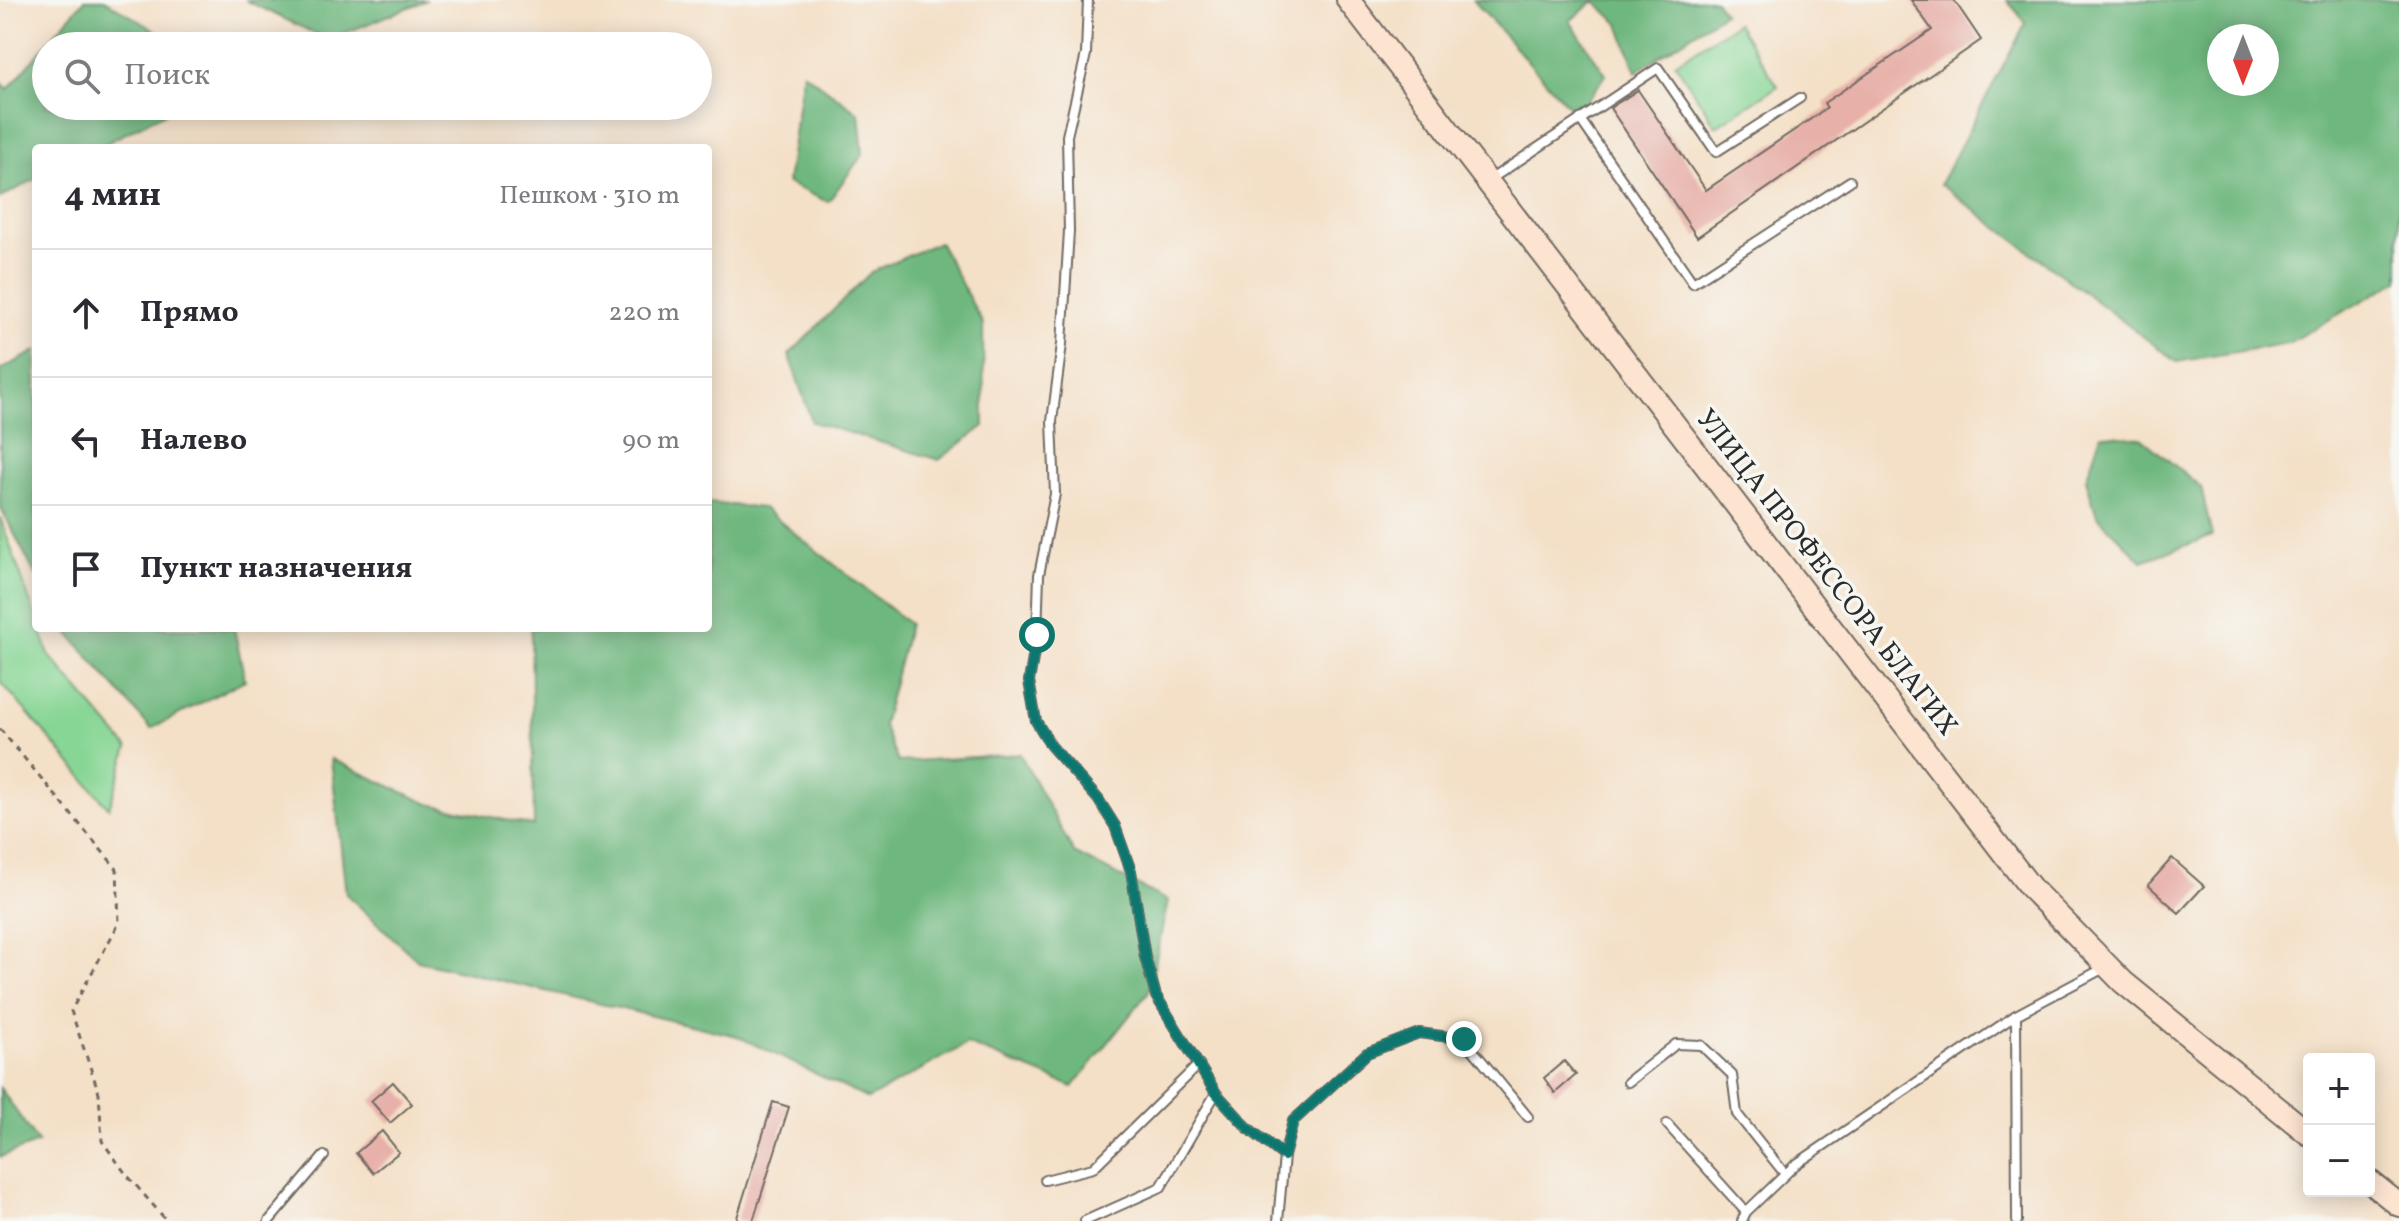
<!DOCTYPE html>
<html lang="ru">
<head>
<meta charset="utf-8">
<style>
	:root { --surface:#fff; --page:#f2f2f3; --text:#2b2b33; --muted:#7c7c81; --line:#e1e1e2 }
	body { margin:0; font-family:Vollkorn,serif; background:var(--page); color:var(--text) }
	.controls { position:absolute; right:24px; bottom:24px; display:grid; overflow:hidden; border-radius:8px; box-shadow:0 4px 20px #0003 }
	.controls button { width:72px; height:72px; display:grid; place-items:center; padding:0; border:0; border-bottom:2px solid var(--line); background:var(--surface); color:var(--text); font:40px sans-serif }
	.compass { position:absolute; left:2207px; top:24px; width:72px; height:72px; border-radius:50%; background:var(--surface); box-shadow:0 4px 20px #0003; rotate:180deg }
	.stop { position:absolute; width:24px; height:24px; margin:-18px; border:6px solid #0f766e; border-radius:50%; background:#fff }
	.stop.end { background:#0f766e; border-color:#fff; box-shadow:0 2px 8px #0008 }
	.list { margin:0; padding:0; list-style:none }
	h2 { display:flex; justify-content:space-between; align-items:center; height:104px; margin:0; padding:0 32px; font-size:34px }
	h2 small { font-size:26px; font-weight:400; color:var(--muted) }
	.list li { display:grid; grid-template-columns:52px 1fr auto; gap:24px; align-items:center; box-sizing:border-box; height:128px; padding:0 32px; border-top:2px solid var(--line) }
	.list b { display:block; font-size:30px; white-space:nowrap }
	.list em { font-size:26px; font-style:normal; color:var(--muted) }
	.icon { flex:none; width:44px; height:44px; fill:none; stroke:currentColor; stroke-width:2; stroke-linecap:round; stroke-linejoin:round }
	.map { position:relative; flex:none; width:2399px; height:1221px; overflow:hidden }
	.search { position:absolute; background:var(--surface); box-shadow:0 4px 20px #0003; left:32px; top:32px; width:680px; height:88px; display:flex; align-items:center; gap:20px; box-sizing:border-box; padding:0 28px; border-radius:44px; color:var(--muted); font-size:30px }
	.panel { position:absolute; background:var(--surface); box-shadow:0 4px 20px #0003; left:32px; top:144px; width:680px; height:488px; border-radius:8px }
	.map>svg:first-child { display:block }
	.green { fill:#88d695; stroke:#5a8060; stroke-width:2 }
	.forest { fill:#6eb77e; stroke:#4c7154; stroke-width:2; fill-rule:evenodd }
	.building { fill:#e7b0a8 }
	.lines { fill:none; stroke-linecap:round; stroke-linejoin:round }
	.service-casing { stroke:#716a62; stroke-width:12 }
	.secondary-casing { stroke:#716a62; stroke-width:26 }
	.path { stroke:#716a62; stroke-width:3; stroke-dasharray:6 6; stroke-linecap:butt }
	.service { stroke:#fff; stroke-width:8 }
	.secondary { stroke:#fde4d1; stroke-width:22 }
	.route { stroke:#0f766e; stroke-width:10 }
	.labels { text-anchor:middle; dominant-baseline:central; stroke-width:7; stroke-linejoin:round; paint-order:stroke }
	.street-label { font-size:28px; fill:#2b2b2b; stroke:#f6f6f2 }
</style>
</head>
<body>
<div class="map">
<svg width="2399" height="1221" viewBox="0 0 2399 1221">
	<rect width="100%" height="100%" fill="#f6f6f2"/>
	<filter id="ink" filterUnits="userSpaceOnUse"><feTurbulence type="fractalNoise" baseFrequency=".0125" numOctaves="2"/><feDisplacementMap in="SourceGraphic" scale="16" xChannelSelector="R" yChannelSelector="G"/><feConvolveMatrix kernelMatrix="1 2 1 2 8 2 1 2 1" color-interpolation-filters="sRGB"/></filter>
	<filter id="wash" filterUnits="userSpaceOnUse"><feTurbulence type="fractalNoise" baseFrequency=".006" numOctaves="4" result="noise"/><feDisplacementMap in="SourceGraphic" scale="32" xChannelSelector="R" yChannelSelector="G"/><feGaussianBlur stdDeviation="1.8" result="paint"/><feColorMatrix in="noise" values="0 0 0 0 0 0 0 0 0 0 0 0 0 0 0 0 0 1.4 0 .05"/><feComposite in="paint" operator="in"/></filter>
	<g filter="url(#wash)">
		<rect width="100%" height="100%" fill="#f4e0c7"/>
		<g class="green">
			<path d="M1737,23L1778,86L1716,126L1675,63Z"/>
			<path d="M0,517L36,618V628H40L49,655L128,748L109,808L0,681Z"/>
		</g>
		<g class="forest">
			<path d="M84,0H104L175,42L177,46H46V106H178L97,148H36V179L0,198V81L8,89Z"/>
			<path d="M245,0H427L328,40Z"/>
			<path d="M1473,0H1715L1724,13L1636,72L1619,24L1594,1L1570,21L1606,75L1576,115Z"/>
			<path d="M2007,0H2399V280L2288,343L2177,362L1940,184L2026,23ZM2219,36H2267V84H2219Z"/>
			<path d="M803,72L859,113L863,154L828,202L787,183Z"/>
			<path d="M939,242L983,324L984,426L939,460L812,422L789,355L871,272Z"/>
			<path d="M36,351V576L0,506V370Z"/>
			<path d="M2101,434L2141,438L2201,487L2212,536L2142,561L2097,516L2086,479Z"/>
			<path d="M708,503L763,508L909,624L883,725L898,762L1020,754L1074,853L1168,901L1149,991L1073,1087L967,1044L868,1099L737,1036L418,961L346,894L331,759L429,804L534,826L531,628H708Z"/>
			<path d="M64,628H234L245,680L151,729Z"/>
			<path d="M0,1088L38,1143L0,1157Z"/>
		</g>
		<g id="blocks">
			<g class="building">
				<path d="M1911,0H1954L1981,40L1697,237L1610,108L1638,90L1706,190L1827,108L1824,103L1932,30Z"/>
				<path d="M2172,858L2204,886L2179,913L2148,885Z"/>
				<path d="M1564,1061L1576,1075L1555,1093L1544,1078Z"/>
				<path d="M393,1082L412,1104L390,1123L371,1101Z"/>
				<path d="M773,1102L789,1107L753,1221H736Z"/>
				<path d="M382,1131L399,1152L373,1173L356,1153Z"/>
			</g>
		</g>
	</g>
	<g filter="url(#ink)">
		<use href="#blocks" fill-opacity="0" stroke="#716a62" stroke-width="2"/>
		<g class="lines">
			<g class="service-casing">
				<g id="service">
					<path d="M1088,0L1086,54L1067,136L1069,231L1062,344L1052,421L1055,494L1039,575L1037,635L1029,681L1036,721L1051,746L1098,799L1115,826L1131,871L1145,957L1156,996L1216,1093L1248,1128L1284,1156"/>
					<path d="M1580,119L1693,283L1850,181"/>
					<path d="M1488,181L1658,68L1716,152L1800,98"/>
					<path d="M2016,1015L2017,1221"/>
					<path d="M1628,1082L1676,1044L1701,1045L1732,1075L1737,1114L1785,1174"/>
					<path d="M1667,1124L1746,1212"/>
					<path d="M1045,1180L1093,1168L1199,1064"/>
					<path d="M269,1221L324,1156"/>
					<path d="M1085,1221L1161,1187L1216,1093"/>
					<path d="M1278,1221L1284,1156L1293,1121L1367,1053L1419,1033L1464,1039L1528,1117"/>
					<path d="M1742,1221L1746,1212L1795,1165L2016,1015L2106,967"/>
				</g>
			</g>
			<g class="secondary-casing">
				<g id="secondary">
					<path d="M1348,0L2030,887L2123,982L2309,1134"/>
					<path d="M2369,1181L2399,1205"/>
				</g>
			</g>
			<path class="path" d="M0,729L117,869L119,923L71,1011L99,1093L102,1141L126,1174L167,1221"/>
			<use href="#service" class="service"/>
			<use href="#secondary" class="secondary"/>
		</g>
	</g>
	<g class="lines" filter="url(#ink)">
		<path class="route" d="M1037,635L1029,681L1036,721L1051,746L1098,799L1115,826L1131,871L1145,957L1156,996L1216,1093L1248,1128L1284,1156L1293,1121L1367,1053L1419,1033L1464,1039"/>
	</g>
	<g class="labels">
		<g class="street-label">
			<text transform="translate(1826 573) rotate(52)">УЛИЦА ПРОФЕССОРА БЛАГИХ</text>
		</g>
	</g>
</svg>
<div class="controls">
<button>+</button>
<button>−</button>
</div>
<svg class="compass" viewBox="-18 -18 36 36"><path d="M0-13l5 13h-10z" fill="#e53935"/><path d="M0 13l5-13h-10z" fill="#7c7c81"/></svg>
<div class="stop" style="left:1037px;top:635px"></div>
<div class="stop end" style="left:1464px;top:1039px"></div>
<div class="search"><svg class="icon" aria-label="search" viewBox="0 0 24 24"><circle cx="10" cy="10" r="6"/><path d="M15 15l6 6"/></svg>Поиск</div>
<section class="panel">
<h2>4 мин<small>Пешком · 310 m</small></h2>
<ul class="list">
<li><svg class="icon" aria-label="ahead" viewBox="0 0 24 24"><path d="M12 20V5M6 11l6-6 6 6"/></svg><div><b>Прямо</b></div><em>220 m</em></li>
<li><svg class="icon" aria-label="left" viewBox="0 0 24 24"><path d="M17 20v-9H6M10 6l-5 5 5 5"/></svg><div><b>Налево</b></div><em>90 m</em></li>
<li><svg class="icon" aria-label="arrive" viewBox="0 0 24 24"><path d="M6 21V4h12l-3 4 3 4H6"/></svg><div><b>Пункт назначения</b></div></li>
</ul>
</section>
</div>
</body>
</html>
